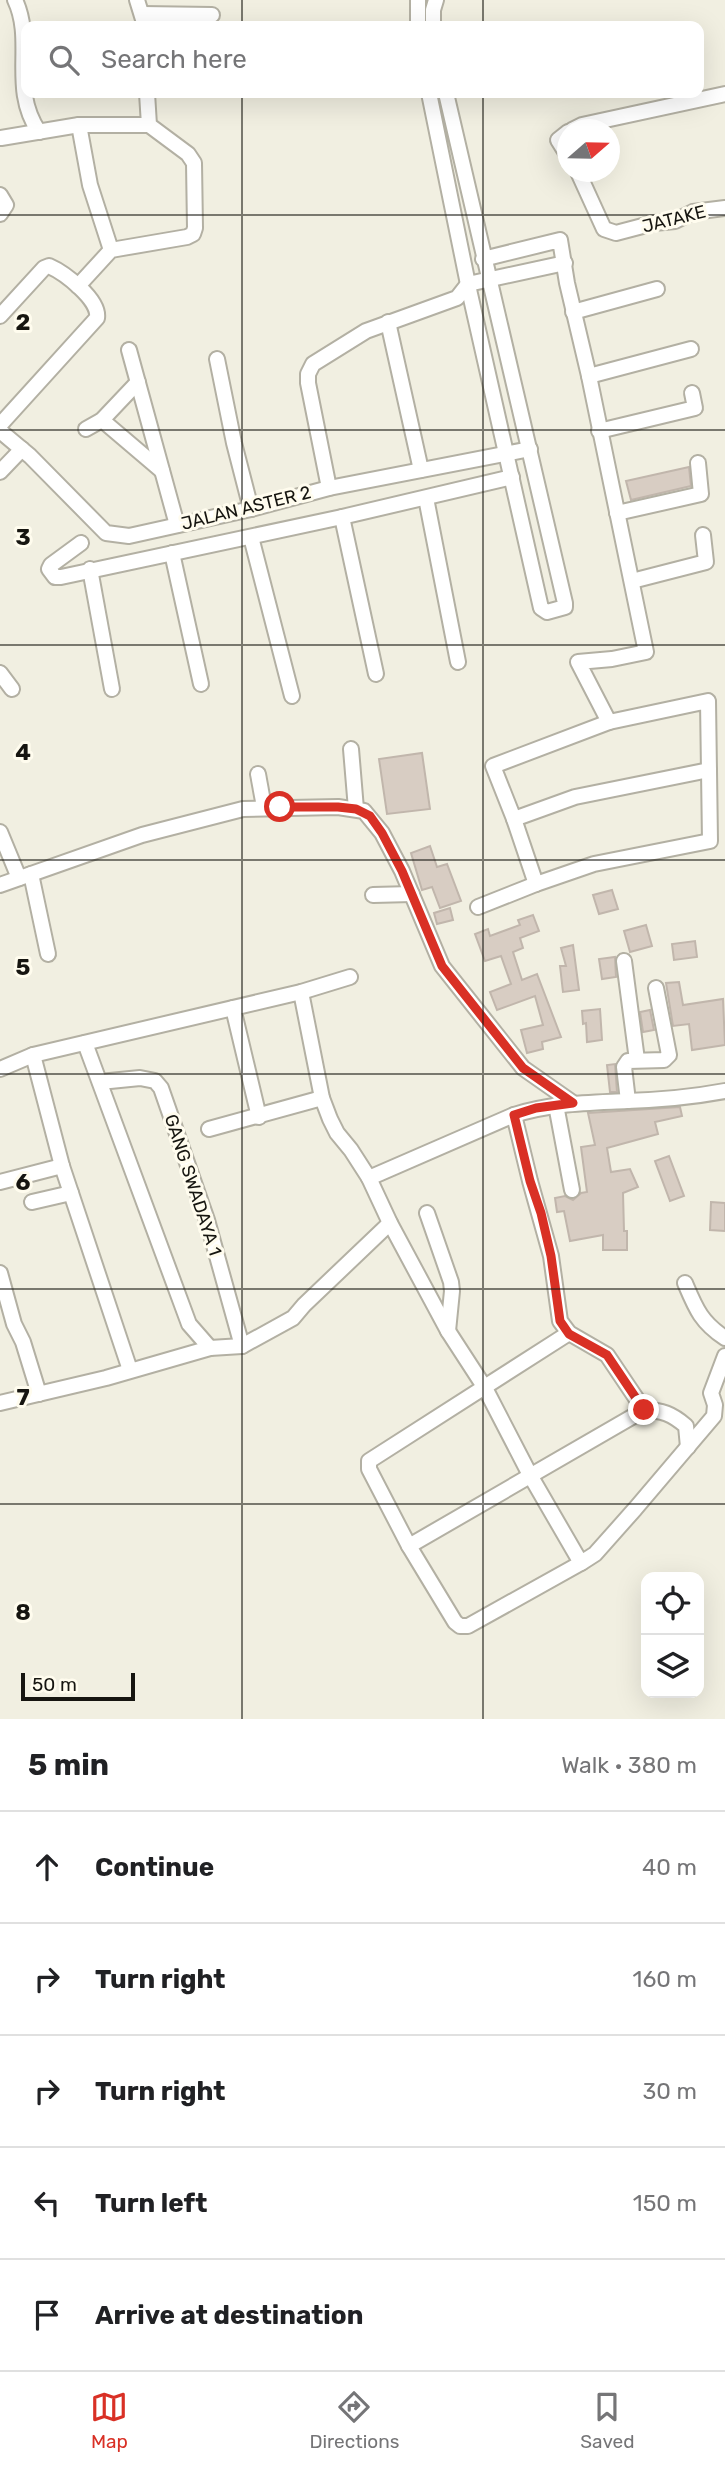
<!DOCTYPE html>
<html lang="en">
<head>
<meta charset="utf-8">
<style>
	:root { --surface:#fff; --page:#f6f6f6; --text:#202124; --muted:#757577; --line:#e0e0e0; --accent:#d93025 }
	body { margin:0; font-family:Rubik,sans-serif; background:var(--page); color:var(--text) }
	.controls { position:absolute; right:21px; bottom:21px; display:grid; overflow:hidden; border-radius:14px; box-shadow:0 7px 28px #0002 }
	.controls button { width:63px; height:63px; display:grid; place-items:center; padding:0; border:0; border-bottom:2px solid var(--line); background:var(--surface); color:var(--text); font:35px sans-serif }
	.compass { position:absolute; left:557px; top:119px; width:63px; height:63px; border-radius:50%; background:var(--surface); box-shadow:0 7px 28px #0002; rotate:70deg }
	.scale { position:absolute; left:21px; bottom:18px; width:114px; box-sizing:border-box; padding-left:7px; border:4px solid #161510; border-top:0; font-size:19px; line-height:24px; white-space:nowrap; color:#161510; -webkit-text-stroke:5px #fffcee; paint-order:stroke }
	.stop { position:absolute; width:21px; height:21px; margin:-16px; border:5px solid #d93025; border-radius:50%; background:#fff }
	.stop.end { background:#d93025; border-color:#fff; box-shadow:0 2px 7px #0008 }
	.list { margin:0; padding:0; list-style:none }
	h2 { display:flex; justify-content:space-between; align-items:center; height:91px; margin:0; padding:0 28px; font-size:30px }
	h2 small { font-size:23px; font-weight:400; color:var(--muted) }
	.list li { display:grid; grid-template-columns:46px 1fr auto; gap:21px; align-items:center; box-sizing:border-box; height:112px; padding:0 28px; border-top:2px solid var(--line) }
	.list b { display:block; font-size:26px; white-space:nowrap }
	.list em { font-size:23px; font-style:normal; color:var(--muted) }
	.icon { flex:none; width:38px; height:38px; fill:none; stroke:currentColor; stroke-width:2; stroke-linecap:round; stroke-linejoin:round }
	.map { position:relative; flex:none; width:725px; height:1719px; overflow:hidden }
	.search { position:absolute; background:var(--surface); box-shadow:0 7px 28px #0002; left:21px; right:21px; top:21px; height:77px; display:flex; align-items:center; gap:18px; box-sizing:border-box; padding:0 24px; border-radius:14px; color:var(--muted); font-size:26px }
	.sheet { height:651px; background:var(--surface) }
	nav { display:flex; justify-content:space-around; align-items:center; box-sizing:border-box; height:98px; border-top:2px solid var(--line); background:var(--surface); font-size:19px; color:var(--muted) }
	nav a { display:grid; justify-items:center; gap:4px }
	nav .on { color:var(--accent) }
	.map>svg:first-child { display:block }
	.building { fill:#d8cdc3; stroke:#c1b6ac; stroke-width:2 }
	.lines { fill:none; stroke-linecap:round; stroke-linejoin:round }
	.minor-casing { stroke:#b3b0a3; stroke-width:18 }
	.minor { stroke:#fff; stroke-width:14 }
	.route { stroke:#d93025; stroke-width:9 }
	.grid { fill:none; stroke:#161510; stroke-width:2; stroke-opacity:0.55 }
	.labels { text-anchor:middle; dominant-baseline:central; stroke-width:6; stroke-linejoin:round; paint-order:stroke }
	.street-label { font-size:18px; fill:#161510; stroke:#fffcee }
	.grid-label { font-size:23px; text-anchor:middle; font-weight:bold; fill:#161510; stroke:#fffcee; stroke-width:6; stroke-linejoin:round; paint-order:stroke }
</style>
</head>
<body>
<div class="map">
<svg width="725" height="1719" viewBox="0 0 725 1719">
	<rect width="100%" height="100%" fill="#f1efe1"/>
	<g class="building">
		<path d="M689,467L691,486L631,500L626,481Z"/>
		<path d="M422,753L430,809L387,814L379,759Z"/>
		<path d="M430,846L437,867L447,864L461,901L440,908L432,887L422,890L411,853Z"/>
		<path d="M612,890L618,909L599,914L593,895Z"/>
		<path d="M450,908L453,920L437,924L434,913Z"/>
		<path d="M533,915L539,931L520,938L523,948L513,952L522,980L537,974L561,1037L542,1042L543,1049L527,1053L521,1030L543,1025L535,996L497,1010L490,992L511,984L501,956L485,961L475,934L488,929L490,936L520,925L518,920Z"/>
		<path d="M646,925L652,946L630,952L624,931Z"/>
		<path d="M695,941L697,957L674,960L672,944Z"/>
		<path d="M573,945L579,990L563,992L560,966H566L561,948Z"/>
		<path d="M615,957L616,977L602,979L599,959Z"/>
		<path d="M679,982L683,1005L723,999L725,1045L692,1050L689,1024L673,1026L666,983Z"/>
		<path d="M600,1009L602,1040L587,1042L586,1023L583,1024L582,1011Z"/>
		<path d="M650,1010L654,1030L643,1032L640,1012Z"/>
		<path d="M615,1064L617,1092H610L607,1065Z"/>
		<path d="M680,1107L682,1116L655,1122L658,1134L607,1148L611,1172L630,1169L638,1187L623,1193L624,1231H627V1250H603V1235L570,1241L564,1211L557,1212L555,1198L565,1196L573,1200L581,1193L587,1192L581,1147L595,1145L588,1113Z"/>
		<path d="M669,1156L684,1196L670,1201L655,1161Z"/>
		<path d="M711,1202L725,1203V1231L710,1230Z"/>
	</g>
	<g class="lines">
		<g class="minor-casing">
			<g id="minor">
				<path d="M15,0C35,42 9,88 39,132"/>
				<path d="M137,0L145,26"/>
				<path d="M142,14L212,15"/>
				<path d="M418,26V0"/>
				<path d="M433,26V10L436,0"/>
				<path d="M429,93L470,294L541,608L547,612L565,607V603L446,93"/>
				<path d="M79,125L90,185L111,250"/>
				<path d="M572,130L582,125L725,94"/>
				<path d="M568,132L558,140L568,156"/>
				<path d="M1,138L79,125H149"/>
				<path d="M578,172L604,229L616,233L654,223L675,221L693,212L725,208"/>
				<path d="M0,195L6,205L0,214"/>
				<path d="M483,259L560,240L567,283L589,376L646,652L612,659L578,662L609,722"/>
				<path d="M78,286L111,250L187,237L193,234L195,228L194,163L188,154L149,125L147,93"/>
				<path d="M573,312L657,289"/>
				<path d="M0,316L44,268L49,266C65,273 100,300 97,318L0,425"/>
				<path d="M388,322L421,470"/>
				<path d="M129,350L177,525"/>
				<path d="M217,359L234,443L251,509"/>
				<path d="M589,376L691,349"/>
				<path d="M102,420L162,471"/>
				<path d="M86,429L102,420L138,382"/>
				<path d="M0,431L30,456L106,533L129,536L251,509L329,488L530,449"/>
				<path d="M599,431L695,408L692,393"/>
				<path d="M0,472L22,449"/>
				<path d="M329,488L308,383V374L313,364L366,331L457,298L468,284L565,263"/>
				<path d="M426,498L458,662"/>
				<path d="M617,513L701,494L698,463"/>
				<path d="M342,517L376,674"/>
				<path d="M251,537L292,696"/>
				<path d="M81,543L51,565L49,569L55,577H61L342,517L512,477"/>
				<path d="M172,553L201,684"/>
				<path d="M90,569L112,689"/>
				<path d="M632,581L706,562L703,535"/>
				<path d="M0,673L12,689"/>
				<path d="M708,701L710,841L594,864L536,884L514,819L493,766L609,722Z"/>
				<path d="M351,749L356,809"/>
				<path d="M258,774L264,807"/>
				<path d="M514,819L575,797L709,770"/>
				<path d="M0,832L19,878"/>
				<path d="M31,874L48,954"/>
				<path d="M0,885L142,835L243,809L338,807L364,811L382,833L402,871L442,966L523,1068L573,1103"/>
				<path d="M373,895L412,894"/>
				<path d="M478,907L536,884"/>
				<path d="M624,961L637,1060"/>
				<path d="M301,992L322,1098L330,1119L337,1133L351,1150L369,1178"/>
				<path d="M233,1008L259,1117"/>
				<path d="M85,1043L189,1324L210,1348"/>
				<path d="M33,1055L62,1166L130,1370"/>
				<path d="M0,1069L33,1055L301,992L350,977"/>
				<path d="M100,1082L140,1078L155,1081L161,1088L207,1220L242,1346"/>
				<path d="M725,1091C693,1097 660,1100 627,1101C588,1103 552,1103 514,1115L369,1178L390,1223L448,1331L485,1388L530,1475L581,1563L595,1554L635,1509L714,1416L715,1405L711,1393L725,1356"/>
				<path d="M628,1101L624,1067L628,1061L664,1060L669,1055L656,988"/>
				<path d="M556,1105L572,1190"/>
				<path d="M514,1115L530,1181L551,1256L560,1321L569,1333L607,1355L644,1410"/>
				<path d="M209,1129L322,1098"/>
				<path d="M0,1182L62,1166"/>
				<path d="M32,1202L71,1193"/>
				<path d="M427,1213L451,1282L452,1291L448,1331"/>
				<path d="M0,1273L14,1324L23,1342L39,1394"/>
				<path d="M685,1283C696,1309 701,1322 725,1338"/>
				<path d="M569,1333L369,1461V1469L409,1546L455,1622L460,1626H468L581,1563"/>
				<path d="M0,1403L106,1378L210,1348L242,1346L293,1318L304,1305L390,1223"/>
				<path d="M409,1546L644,1410C662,1410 672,1414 686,1426L688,1447"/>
			</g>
		</g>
		<use href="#minor" class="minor"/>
	</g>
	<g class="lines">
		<path class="route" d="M280,807H338L356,809L370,816L382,833L402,871L442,966L523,1068L573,1103L536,1108L514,1115L530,1181L541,1213L551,1256L560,1321L569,1334L607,1355L644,1410"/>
	</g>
	<path class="grid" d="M242,0V26M483,0V26M242,93V1719M483,93V1719M0,215H725M0,430H725M0,645H725M0,860H725M0,1074H725M0,1289H725M0,1504H725"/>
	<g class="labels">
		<g class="street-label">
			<text transform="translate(674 219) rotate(-14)">JATAKE</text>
			<text transform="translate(246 508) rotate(-14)">JALAN ASTER 2</text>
			<text transform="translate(193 1185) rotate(72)">GANG SWADAYA 1</text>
		</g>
	</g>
	<g class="grid-label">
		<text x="23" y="330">2</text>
		<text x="23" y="545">3</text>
		<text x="23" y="760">4</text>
		<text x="23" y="975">5</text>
		<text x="23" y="1190">6</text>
		<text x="23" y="1405">7</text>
		<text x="23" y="1620">8</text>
	</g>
</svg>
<div class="controls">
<button><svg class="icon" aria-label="locate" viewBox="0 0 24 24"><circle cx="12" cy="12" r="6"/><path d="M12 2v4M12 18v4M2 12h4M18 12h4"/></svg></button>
<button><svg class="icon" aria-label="layers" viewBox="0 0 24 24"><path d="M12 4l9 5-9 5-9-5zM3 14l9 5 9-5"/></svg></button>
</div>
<svg class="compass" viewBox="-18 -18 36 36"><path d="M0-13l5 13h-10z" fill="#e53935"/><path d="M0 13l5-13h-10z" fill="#757577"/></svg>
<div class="scale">50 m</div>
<div class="stop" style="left:280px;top:807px"></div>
<div class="stop end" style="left:644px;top:1410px"></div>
<div class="search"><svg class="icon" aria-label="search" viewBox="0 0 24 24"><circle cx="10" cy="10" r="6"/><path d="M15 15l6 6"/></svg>Search here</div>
</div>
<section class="sheet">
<h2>5 min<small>Walk · 380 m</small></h2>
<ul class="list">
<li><svg class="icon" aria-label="ahead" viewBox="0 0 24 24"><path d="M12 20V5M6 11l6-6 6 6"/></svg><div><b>Continue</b></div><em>40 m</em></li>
<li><svg class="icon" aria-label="right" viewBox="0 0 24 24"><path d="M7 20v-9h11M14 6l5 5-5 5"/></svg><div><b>Turn right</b></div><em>160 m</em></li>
<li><svg class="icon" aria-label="right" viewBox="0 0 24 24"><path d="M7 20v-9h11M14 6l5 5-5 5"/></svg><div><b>Turn right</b></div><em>30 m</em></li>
<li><svg class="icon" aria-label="left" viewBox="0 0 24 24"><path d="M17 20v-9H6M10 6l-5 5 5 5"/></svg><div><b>Turn left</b></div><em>150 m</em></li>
<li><svg class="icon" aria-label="arrive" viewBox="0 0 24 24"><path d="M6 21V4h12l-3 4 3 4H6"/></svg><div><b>Arrive at destination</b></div></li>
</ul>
</section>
<nav>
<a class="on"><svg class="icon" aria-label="map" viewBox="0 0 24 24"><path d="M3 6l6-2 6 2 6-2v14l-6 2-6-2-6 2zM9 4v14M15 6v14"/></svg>Map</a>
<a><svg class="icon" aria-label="directions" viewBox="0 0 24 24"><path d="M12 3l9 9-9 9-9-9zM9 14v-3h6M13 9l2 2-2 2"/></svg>Directions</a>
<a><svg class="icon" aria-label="saved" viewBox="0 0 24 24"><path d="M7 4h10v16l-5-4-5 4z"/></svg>Saved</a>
</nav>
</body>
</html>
